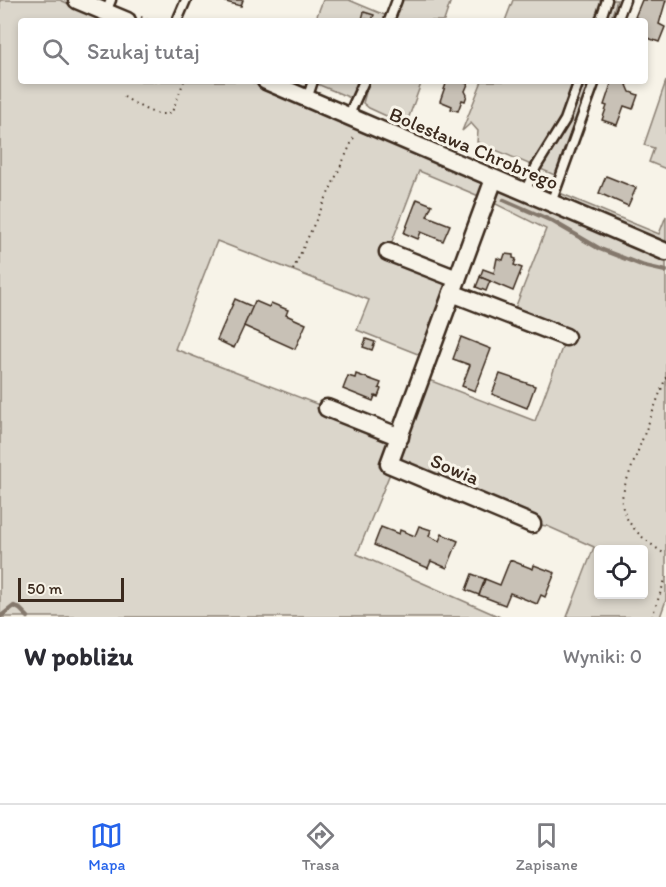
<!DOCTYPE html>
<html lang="pl">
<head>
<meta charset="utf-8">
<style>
	:root { --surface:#fff; --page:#f7f7f7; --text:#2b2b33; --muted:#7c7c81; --line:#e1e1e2; --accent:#2563eb }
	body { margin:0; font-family:Itim,sans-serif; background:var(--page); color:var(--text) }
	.controls { position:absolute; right:18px; bottom:18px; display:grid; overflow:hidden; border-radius:6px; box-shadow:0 3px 9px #0003 }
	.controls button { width:54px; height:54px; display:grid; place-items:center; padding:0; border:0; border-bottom:2px solid var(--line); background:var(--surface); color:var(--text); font:30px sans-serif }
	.scale { position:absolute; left:18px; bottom:15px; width:106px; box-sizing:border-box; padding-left:6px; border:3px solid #3b2a1e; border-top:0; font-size:16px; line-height:21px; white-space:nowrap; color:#3b2a1e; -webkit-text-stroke:4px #f7f3e8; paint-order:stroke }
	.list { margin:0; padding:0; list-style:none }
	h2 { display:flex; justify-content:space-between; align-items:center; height:78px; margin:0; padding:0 24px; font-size:26px }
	h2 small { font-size:20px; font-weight:400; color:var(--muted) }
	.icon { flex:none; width:33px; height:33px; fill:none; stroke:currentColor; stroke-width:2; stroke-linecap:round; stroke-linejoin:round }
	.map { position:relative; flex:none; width:666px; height:617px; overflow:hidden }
	.search { position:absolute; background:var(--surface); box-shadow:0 3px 9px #0003; left:18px; right:18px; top:18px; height:66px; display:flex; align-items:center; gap:15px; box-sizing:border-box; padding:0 21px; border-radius:6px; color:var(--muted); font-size:22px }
	.sheet { height:186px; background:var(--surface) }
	nav { display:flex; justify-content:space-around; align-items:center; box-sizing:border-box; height:84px; border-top:2px solid var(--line); background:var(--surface); font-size:16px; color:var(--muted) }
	nav a { display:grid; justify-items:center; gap:3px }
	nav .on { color:var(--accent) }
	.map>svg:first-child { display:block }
	.green { fill:#dbd6cb; stroke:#8b8074; stroke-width:1.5; fill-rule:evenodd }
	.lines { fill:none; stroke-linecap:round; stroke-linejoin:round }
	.stream { stroke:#84786c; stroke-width:4.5 }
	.building { fill:#c8c1b6; stroke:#3b2a1e; stroke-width:1.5 }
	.service-casing { stroke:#3b2a1e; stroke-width:13 }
	.minor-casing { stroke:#3b2a1e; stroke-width:21 }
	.path { stroke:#3b2a1e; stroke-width:2; stroke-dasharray:1.5 4.5; stroke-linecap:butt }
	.service { stroke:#f7f3e8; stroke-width:8 }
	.minor { stroke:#f7f3e8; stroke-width:16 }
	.labels { text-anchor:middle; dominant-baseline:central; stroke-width:6; stroke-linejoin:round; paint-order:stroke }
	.street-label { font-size:20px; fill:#3b2a1e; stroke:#f7f3e8 }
</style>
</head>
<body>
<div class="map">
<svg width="666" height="617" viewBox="0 0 666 617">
	<rect width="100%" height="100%" fill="#f7f3e8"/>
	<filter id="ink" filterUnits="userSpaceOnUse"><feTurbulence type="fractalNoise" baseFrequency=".0167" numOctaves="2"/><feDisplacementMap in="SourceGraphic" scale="12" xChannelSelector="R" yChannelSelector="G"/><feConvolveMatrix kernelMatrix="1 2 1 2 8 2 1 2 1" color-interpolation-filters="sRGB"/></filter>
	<g filter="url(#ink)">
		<g class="green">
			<path d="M0,0H60L109,21H21V81H249L666,259V600L660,617H567L594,547L547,526L532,524L391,471L357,554L500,617H0ZM419,171L486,199L546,229L512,316L566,337L535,421L421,377L399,436L175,349L217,241L369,300L357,330L428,358L457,279L388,252ZM598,550H644V594H598Z"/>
			<path d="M323,0H349L387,16L385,21H315Z"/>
			<path d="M400,0H451L444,21H392Z"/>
			<path d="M513,0H617L610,21H505Z"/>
			<path d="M310,81H360L353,99Z"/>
			<path d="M369,81H422L406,125L369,108L363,103Z"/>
			<path d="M482,81H590L557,176L477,142L478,131L471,123L462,131Z"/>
			<path d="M666,81V169L649,162L654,148L644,145Z"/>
			<path d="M555,191L659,234L666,216V245L553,197Z"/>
		</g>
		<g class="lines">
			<g class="stream">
				<path d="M504,200L552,221L600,249L644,266L666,271"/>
				<path d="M0,617L14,606L20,609L28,617"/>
			</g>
		</g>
		<g class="building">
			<path d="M227,0H243L241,6L226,2Z"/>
			<path d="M642,0H666L659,24L665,27L659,42L645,37V21H639L640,19L635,17Z"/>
			<path d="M364,12L374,15L372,20L362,19Z"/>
			<path d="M447,81H461L468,84L465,91L467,95L465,101L462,100L458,111L451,109L452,106L440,101Z"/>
			<path d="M612,81H629L627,85L630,92L638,95L633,109L624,106L617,125L602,120L607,106L604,105Z"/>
			<path d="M606,176L636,188L628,206L599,193Z"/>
			<path d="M417,199L432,205L427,216L450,225L443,241L421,232L418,239L404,233Z"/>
			<path d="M505,254L513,255V258L516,259L514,265L522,268L513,291L480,277L483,269L494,273L497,258L503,260Z"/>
			<path d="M480,277L490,281L486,291L476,287Z"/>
			<path d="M235,299L253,307L234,348L217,340Z"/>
			<path d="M255,301L269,307L271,303L288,310L286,315L306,324L295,349L244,326Z"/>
			<path d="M461,337L491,349L475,391L462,386L470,365L453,359Z"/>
			<path d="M366,339L375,342L372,350L363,347Z"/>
			<path d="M356,374L381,383L379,388L381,389L378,397L375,396L373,401L343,389L348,376L355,378Z"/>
			<path d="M500,374L535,386L527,408L492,394Z"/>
			<path d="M419,526L431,530L429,536L439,541L442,534L458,541L447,568L431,561L428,568L374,545L381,527L399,534L400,530L415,536Z"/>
			<path d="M510,560L533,569L534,565L555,573L545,597L541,595L537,604L510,593L505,605L479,595L485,579L500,585Z"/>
			<path d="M472,574L485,579L479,595L466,590Z"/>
		</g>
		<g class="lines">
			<g class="service-casing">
				<g id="service">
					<path d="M106,12L111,0"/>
					<path d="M177,21L186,0"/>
					<path d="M389,21L397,0"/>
					<path d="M600,21L607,0"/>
					<path d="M617,21L625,0"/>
					<path d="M307,99L313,81"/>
					<path d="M348,117L364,81"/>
					<path d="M525,192L536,167L565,120L579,81"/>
					<path d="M551,203L595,81"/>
				</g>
			</g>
			<g class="minor-casing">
				<g id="minor">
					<path d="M77,0L127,21"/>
					<path d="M266,81L666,252"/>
					<path d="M494,179L389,464L532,524"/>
					<path d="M388,252L457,279"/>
					<path d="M452,293L566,337"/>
					<path d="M327,408L400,437"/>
				</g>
			</g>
			<g class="path">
				<path d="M141,17L150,21"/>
				<path d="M124,97C138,105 156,119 172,112L184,81"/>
				<path d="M293,270L355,135"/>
				<path d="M666,377L625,485C624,491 621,498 622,504C626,528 648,542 666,555"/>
				<path d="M652,617L666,577"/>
			</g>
			<use href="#service" class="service"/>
			<use href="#minor" class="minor"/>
		</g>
	</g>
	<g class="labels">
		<g class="street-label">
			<text transform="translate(474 148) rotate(23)">Bolesława Chrobrego</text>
			<text transform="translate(455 469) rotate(23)">Sowia</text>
		</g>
	</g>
</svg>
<div class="controls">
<button><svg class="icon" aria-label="locate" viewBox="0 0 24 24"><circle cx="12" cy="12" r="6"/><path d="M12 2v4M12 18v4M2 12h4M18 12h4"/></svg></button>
</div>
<div class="scale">50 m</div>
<div class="search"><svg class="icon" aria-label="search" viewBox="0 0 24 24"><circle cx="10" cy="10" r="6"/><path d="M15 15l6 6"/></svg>Szukaj tutaj</div>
</div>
<section class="sheet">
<h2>W pobliżu<small>Wyniki: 0</small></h2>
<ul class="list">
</ul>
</section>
<nav>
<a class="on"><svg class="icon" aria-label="map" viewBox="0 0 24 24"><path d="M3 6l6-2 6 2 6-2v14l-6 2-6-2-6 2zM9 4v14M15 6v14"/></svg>Mapa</a>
<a><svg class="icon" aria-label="directions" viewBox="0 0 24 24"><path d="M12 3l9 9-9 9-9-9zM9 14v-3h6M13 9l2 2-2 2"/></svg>Trasa</a>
<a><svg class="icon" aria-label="saved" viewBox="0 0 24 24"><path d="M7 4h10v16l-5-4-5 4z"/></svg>Zapisane</a>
</nav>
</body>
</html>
